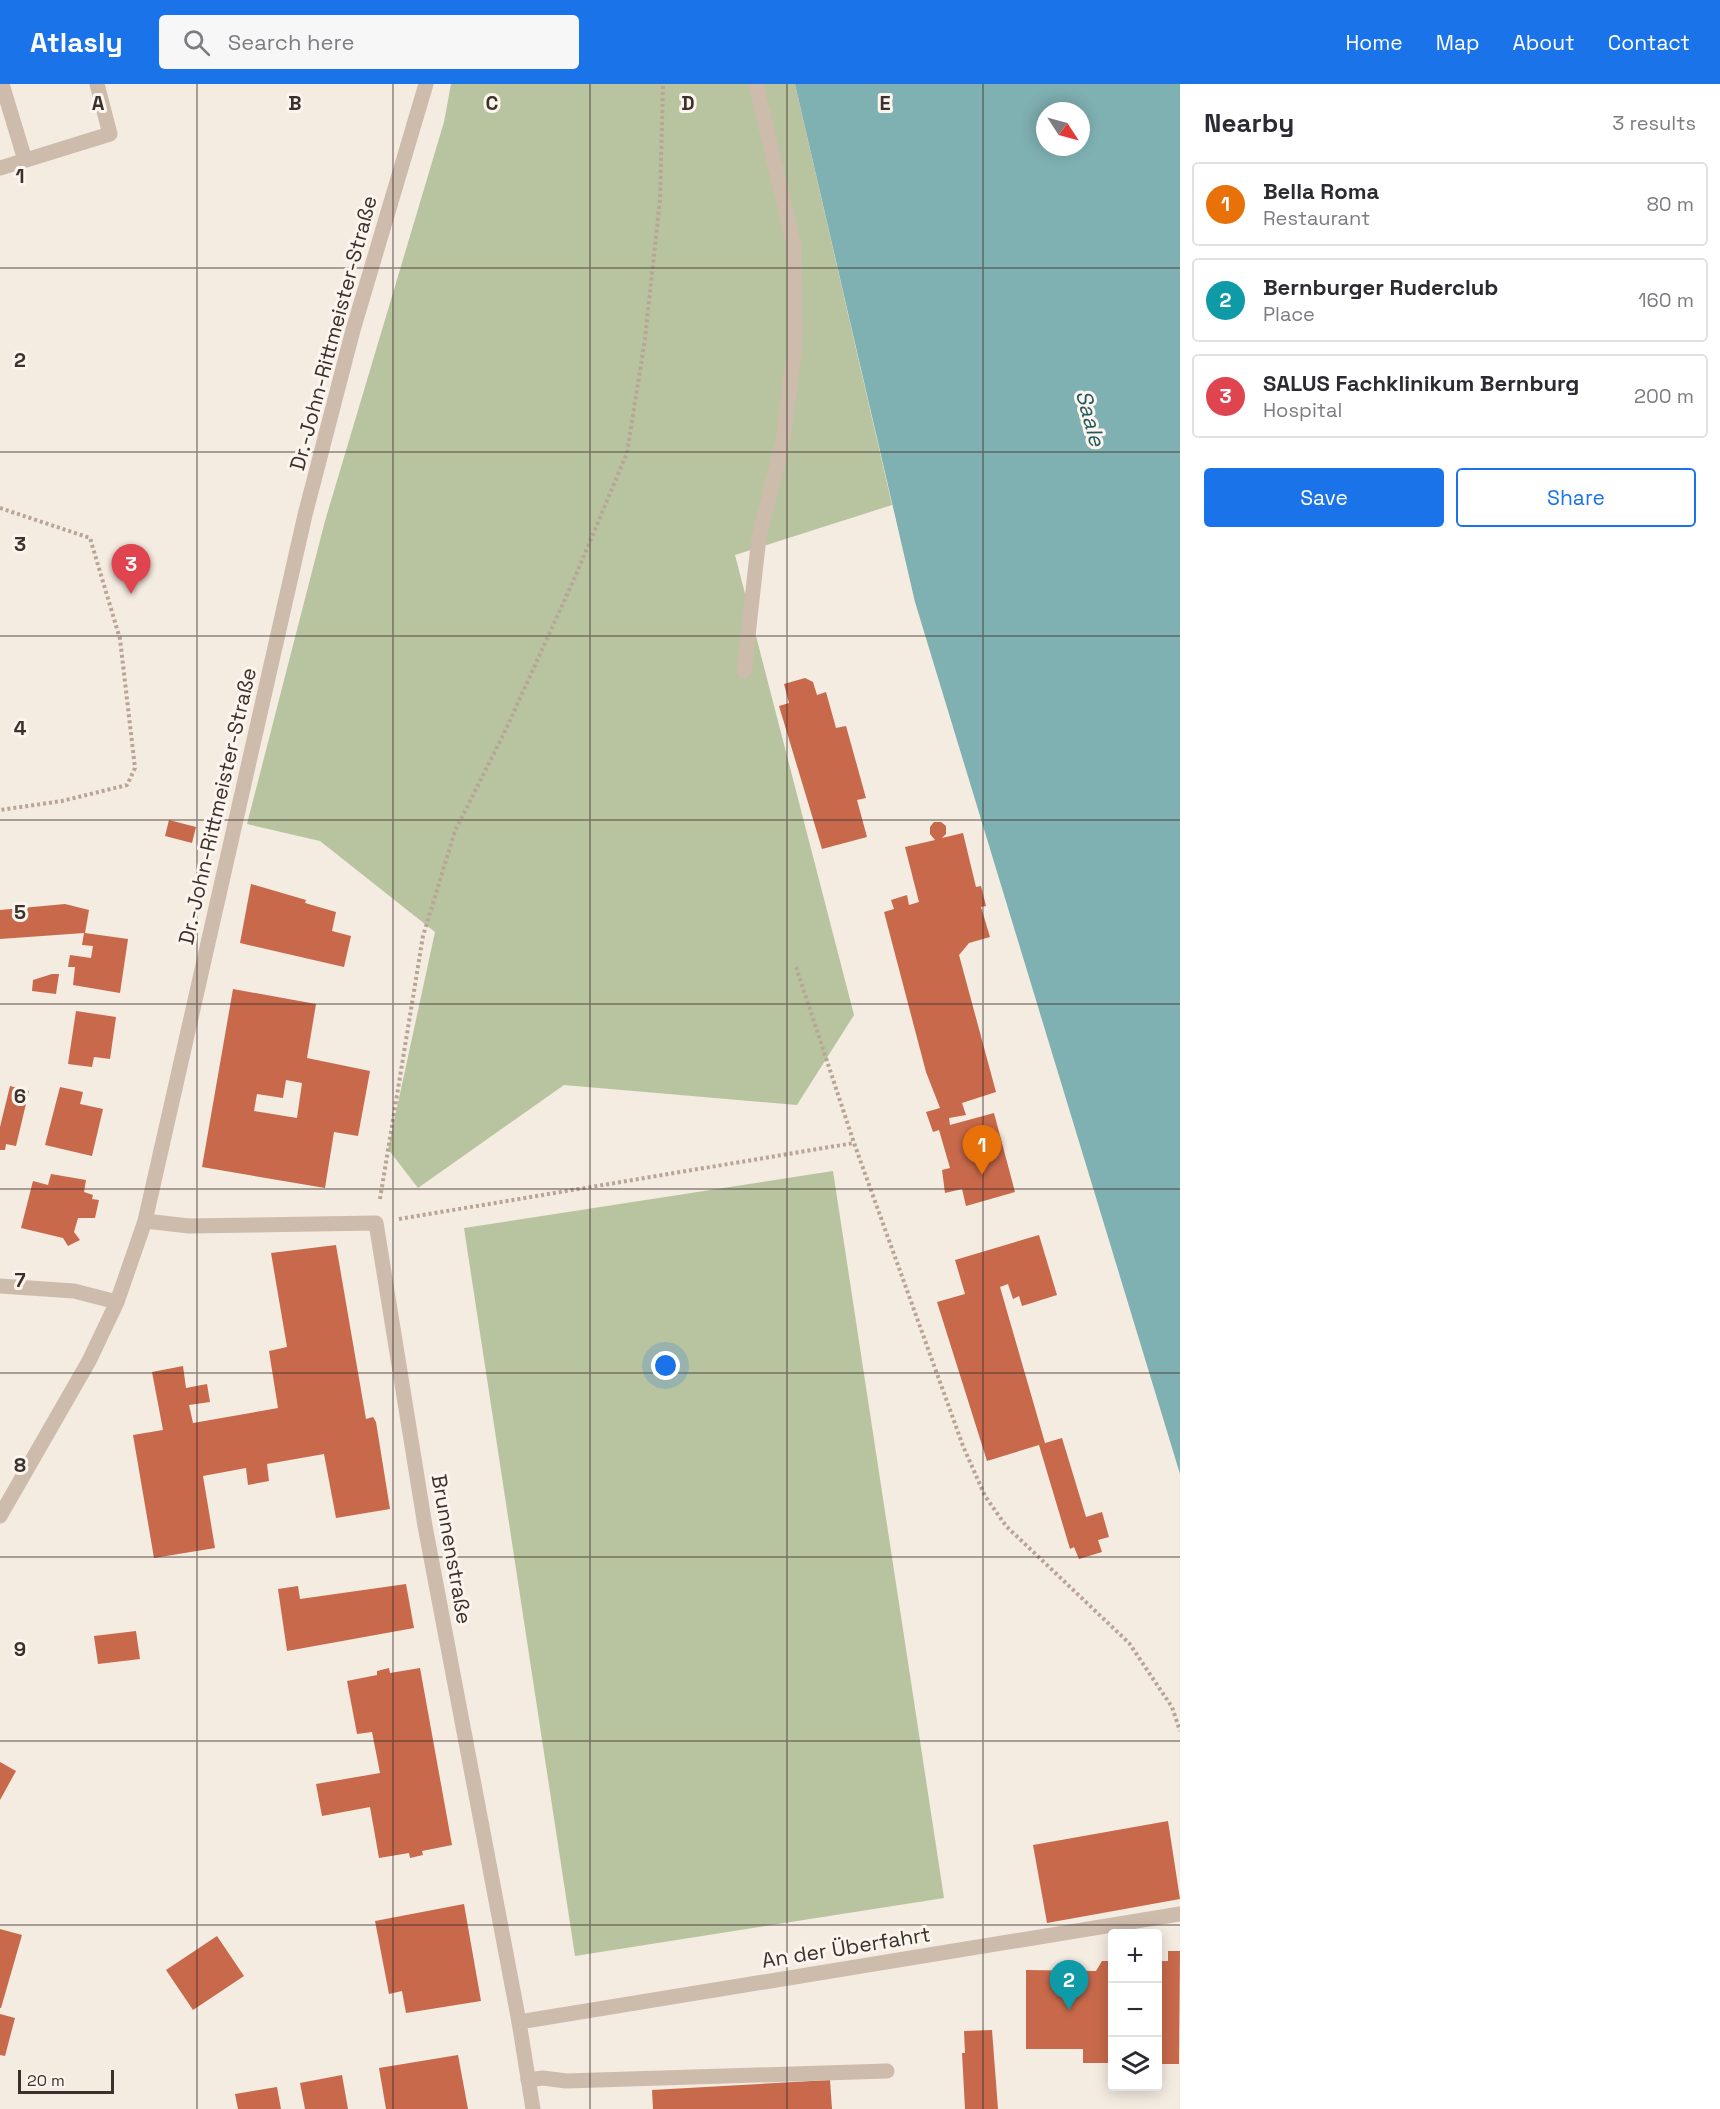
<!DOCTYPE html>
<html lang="en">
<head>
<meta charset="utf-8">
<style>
	:root { --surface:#fff; --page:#f7f7f7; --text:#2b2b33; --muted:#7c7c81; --line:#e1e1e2; --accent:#1a73e8 }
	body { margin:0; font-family:"Space Grotesk",sans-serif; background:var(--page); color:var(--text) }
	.controls { position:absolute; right:18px; bottom:18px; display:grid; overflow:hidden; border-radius:6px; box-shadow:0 3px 15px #0003 }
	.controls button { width:54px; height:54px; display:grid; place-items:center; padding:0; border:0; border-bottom:2px solid var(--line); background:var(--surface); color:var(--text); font:30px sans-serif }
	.compass { position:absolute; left:1036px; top:18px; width:54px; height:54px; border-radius:50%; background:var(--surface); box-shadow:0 3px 15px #0003; rotate:126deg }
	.scale { position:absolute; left:18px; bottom:15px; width:96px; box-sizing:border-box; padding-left:6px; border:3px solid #3b302b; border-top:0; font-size:16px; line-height:21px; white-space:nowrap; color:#3b302b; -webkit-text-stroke:4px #fbf5ee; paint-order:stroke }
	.you { position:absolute; left:666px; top:1282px; width:21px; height:21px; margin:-15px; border:4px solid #fff; border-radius:50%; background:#1a73e8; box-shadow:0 0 0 9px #1a73e833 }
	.badge { display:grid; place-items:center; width:39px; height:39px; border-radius:50%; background:var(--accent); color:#fff; font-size:20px; font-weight:700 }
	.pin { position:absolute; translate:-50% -50px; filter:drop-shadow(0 2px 3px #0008) }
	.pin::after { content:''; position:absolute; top:32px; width:21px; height:18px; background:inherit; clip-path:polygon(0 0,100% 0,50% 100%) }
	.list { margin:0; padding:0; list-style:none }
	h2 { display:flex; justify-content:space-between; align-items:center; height:78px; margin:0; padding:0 24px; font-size:26px }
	h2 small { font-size:20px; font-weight:400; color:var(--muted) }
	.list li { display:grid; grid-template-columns:39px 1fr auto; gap:18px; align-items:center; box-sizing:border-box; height:84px; margin:0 12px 12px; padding:0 12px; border:2px solid var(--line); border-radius:6px }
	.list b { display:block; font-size:22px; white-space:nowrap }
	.list p { margin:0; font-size:20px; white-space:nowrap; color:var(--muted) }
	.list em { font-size:20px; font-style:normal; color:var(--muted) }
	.actions { display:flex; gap:12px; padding:18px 24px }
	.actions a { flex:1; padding:14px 0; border:2px solid var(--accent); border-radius:6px; text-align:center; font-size:21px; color:var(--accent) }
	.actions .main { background:var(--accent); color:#fff }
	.icon { flex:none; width:33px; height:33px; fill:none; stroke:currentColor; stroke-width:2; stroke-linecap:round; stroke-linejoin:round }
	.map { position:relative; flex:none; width:1180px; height:2025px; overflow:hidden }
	header { display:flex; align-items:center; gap:36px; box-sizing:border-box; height:84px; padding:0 30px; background:var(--accent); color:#fff }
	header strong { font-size:28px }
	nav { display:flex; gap:33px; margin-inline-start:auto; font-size:21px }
	.search { width:420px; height:54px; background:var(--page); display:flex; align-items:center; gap:15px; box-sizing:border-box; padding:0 21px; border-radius:6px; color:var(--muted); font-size:22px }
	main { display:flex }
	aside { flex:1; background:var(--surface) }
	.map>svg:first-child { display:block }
	.green { fill:#b8c4a0 }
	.water { fill:#7fb0b2; fill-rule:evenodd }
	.building { fill:#c8694b; fill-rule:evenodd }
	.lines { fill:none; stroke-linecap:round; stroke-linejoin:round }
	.path { stroke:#b9a596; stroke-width:4; stroke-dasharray:3 3; stroke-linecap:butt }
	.service { stroke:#cdbbac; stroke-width:15 }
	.minor { stroke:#cdbbac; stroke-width:15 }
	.grid { fill:none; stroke:#3b302b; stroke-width:1.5; stroke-opacity:0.55 }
	.labels { text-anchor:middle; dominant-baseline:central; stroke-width:6; stroke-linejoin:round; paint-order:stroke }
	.street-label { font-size:21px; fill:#3b302b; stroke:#fbf5ee }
	.water-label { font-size:22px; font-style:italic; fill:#1f5a5e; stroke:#fbf5ee }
	.grid-label { font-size:20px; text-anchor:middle; font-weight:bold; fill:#3b302b; stroke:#fbf5ee; stroke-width:6; stroke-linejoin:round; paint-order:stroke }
</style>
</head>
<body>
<header>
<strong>Atlasly</strong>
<div class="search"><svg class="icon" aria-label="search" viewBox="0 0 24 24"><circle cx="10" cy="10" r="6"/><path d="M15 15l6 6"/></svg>Search here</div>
<nav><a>Home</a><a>Map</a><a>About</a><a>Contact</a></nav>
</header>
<main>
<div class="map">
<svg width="1180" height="2025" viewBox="0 0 1180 2025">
	<rect width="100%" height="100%" fill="#f4ebe1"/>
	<g class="green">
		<path d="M451,0H795L892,421L735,471L854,931L797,1021L564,1001L418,1104L388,1065L435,848L320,757L247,740L325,437L444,38Z"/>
		<path d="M833,1087L944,1814L575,1872L464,1144Z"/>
	</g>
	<path class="water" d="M795,0H1180V1390L915,518ZM1045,27H1081V63H1045Z"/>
	<g class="building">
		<path d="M805,594L813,598L817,611L826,608L836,644L846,642L866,714L857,716L867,753L822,765L779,622L789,619L784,600Z"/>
		<path d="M169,736L196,743L192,759L165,752Z"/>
		<path d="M934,738H941L946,742V750L942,754L963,749L976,803L981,802L986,822L981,823L990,853L969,859L959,871L996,1008L962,1019L966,1031L949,1034L950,1041L994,1029L1015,1108L966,1122L962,1105L945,1109L942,1086L950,1084L939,1046L933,1048L926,1028L940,1024L926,988L884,828L894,825L891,816L907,811L909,821L919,818L905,763L935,756L930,750V743Z"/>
		<path d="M251,800L306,816L305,819L336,828L332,847L351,852L344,883L240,859Z"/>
		<path d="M65,820L89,826L85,849L128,855L120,909L73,901L75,883H68L70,871L91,874L93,862L82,861L84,849L0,855V826Z"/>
		<path d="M52,890H59L56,910L32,907L33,896Z"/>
		<path d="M233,905L316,920L307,974L370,987L358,1052L334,1048L325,1104L202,1083ZM286,996L302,999L297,1034L254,1027L257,1010L283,1014Z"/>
		<path d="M76,927L116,933L110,975L94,973L92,983L68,980Z"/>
		<path d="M10,1002L29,1007L16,1062L6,1060L5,1066H0V1043Z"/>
		<path d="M60,1003L83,1008L80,1020L103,1025L92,1072L45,1061Z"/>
		<path d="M51,1090L86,1096L84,1108L93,1111L92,1115L99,1116L95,1134H78L74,1148L80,1156L68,1162L63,1154L21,1144L33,1097L48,1101Z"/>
		<path d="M1039,1151L1057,1211L1022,1222L1019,1212L1013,1215L1008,1200L1000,1203L1045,1359L1062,1354L1086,1433L1102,1428L1109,1453L1098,1456L1102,1468L1079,1475L1074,1463L1070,1465L1039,1361L987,1377L937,1218L965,1210L955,1176Z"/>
		<path d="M336,1161L366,1335L373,1333L376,1338L390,1425L336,1434L324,1370L267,1380L269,1397L248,1401L246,1384L203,1392L215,1464L154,1474L133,1351L163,1346L152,1288L183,1282L186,1304L207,1300L210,1318L189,1321L193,1339L278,1324L269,1267L287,1263L271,1169Z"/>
		<path d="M406,1500L414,1544L287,1567L278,1505L298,1502L300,1515Z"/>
		<path d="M136,1547L140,1575L98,1580L94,1552Z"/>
		<path d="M389,1584L390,1589L420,1584L452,1761L422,1767L423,1771L410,1774L409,1769L379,1774L370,1723L322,1732L316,1700L380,1689L372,1648L357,1650L347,1597L377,1591V1587Z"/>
		<path d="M0,1678L16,1687L0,1716Z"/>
		<path d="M1168,1737L1180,1815L1047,1839L1033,1761Z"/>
		<path d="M464,1820L481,1917L406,1929L402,1907L389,1910L375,1837Z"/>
		<path d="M0,1845L22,1851L1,1924H0Z"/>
		<path d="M217,1852L244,1892L193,1926L166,1886Z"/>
		<path d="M1168,1867H1180L1179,1980H1158V1877H1168Z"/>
		<path d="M1102,1877H1112V1979H1083V1965H1026V1886L1096,1887Z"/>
		<path d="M0,1930L15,1934L5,1972L0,1971Z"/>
		<path d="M992,1946L998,2025H965L962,1969H965L964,1947Z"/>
		<path d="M458,1971L468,2025H386L379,1984Z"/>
		<path d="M342,1991L348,2025H305L300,1999Z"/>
		<path d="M830,1996L832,2025H653L652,2006Z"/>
		<path d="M277,2003L281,2025H238L235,2010Z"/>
	</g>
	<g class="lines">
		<g class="path">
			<path d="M0,424L90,454L120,555L135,684L127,701L62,717L0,726"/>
			<path d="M796,883L854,1059L963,1362L985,1412L1006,1442L1129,1559L1172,1623L1180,1647"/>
			<path d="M380,1115L423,852L455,747L506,645L575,493L627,369L645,255L660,115L663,0"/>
			<path d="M399,1135L854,1059"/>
		</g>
		<g class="service">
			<path d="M2,0L25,76"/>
			<path d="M0,84L110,50L97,0"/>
			<path d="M744,587L759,453L783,357L795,260L794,162L756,0"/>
			<path d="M519,1938L1180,1830"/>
			<path d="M528,1996L543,1994L566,1997L887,1987"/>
		</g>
		<g class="minor">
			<path d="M145,1137L189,1142L376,1139L425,1442L519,1938L533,2025"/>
			<path d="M0,1202L74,1207L117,1218"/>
			<path d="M0,1432L89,1277L117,1218L145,1137L305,431L353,246L426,0"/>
		</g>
	</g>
	<path class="grid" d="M197,0V2025M393,0V2025M590,0V2025M787,0V2025M983,0V2025M0,184H1180M0,368H1180M0,552H1180M0,736H1180M0,920H1180M0,1105H1180M0,1289H1180M0,1473H1180M0,1657H1180M0,1841H1180"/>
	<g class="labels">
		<g class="street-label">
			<text transform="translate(333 249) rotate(-75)">Dr.-John-Rittmeister-Straße</text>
			<text transform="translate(217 722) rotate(-77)">Dr.-John-Rittmeister-Straße</text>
			<text transform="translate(452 1465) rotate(80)">Brunnenstraße</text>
			<text transform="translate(846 1863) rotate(-9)">An der Überfahrt</text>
		</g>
		<g class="water-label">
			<text transform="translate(1091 334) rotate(75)">Saale</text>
		</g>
	</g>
	<g class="grid-label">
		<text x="98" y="26">A</text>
		<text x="295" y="26">B</text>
		<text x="492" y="26">C</text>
		<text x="688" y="26">D</text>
		<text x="885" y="26">E</text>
		<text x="20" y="99">1</text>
		<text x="20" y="283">2</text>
		<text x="20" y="467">3</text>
		<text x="20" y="651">4</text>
		<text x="20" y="835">5</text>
		<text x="20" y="1019">6</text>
		<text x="20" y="1203">7</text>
		<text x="20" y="1388">8</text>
		<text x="20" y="1572">9</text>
	</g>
</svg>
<div class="controls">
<button>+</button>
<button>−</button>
<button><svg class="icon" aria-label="layers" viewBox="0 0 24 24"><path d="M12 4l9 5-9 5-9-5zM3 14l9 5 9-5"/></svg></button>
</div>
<svg class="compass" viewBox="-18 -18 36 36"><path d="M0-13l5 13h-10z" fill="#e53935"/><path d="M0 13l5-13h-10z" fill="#7c7c81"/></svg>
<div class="scale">20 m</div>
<div class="you"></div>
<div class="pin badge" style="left:982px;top:1091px;background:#e8710a">1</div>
<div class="pin badge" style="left:1069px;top:1926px;background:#0f9aa8">2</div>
<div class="pin badge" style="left:131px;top:510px;background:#e0444e">3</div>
</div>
<aside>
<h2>Nearby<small>3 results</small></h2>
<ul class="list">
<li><span class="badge" style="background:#e8710a">1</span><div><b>Bella Roma</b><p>Restaurant</p></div><em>80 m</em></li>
<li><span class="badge" style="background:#0f9aa8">2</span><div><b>Bernburger Ruderclub</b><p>Place</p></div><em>160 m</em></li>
<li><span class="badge" style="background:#e0444e">3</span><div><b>SALUS Fachklinikum Bernburg</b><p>Hospital</p></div><em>200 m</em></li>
</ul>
<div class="actions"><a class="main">Save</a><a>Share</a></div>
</aside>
</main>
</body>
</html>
